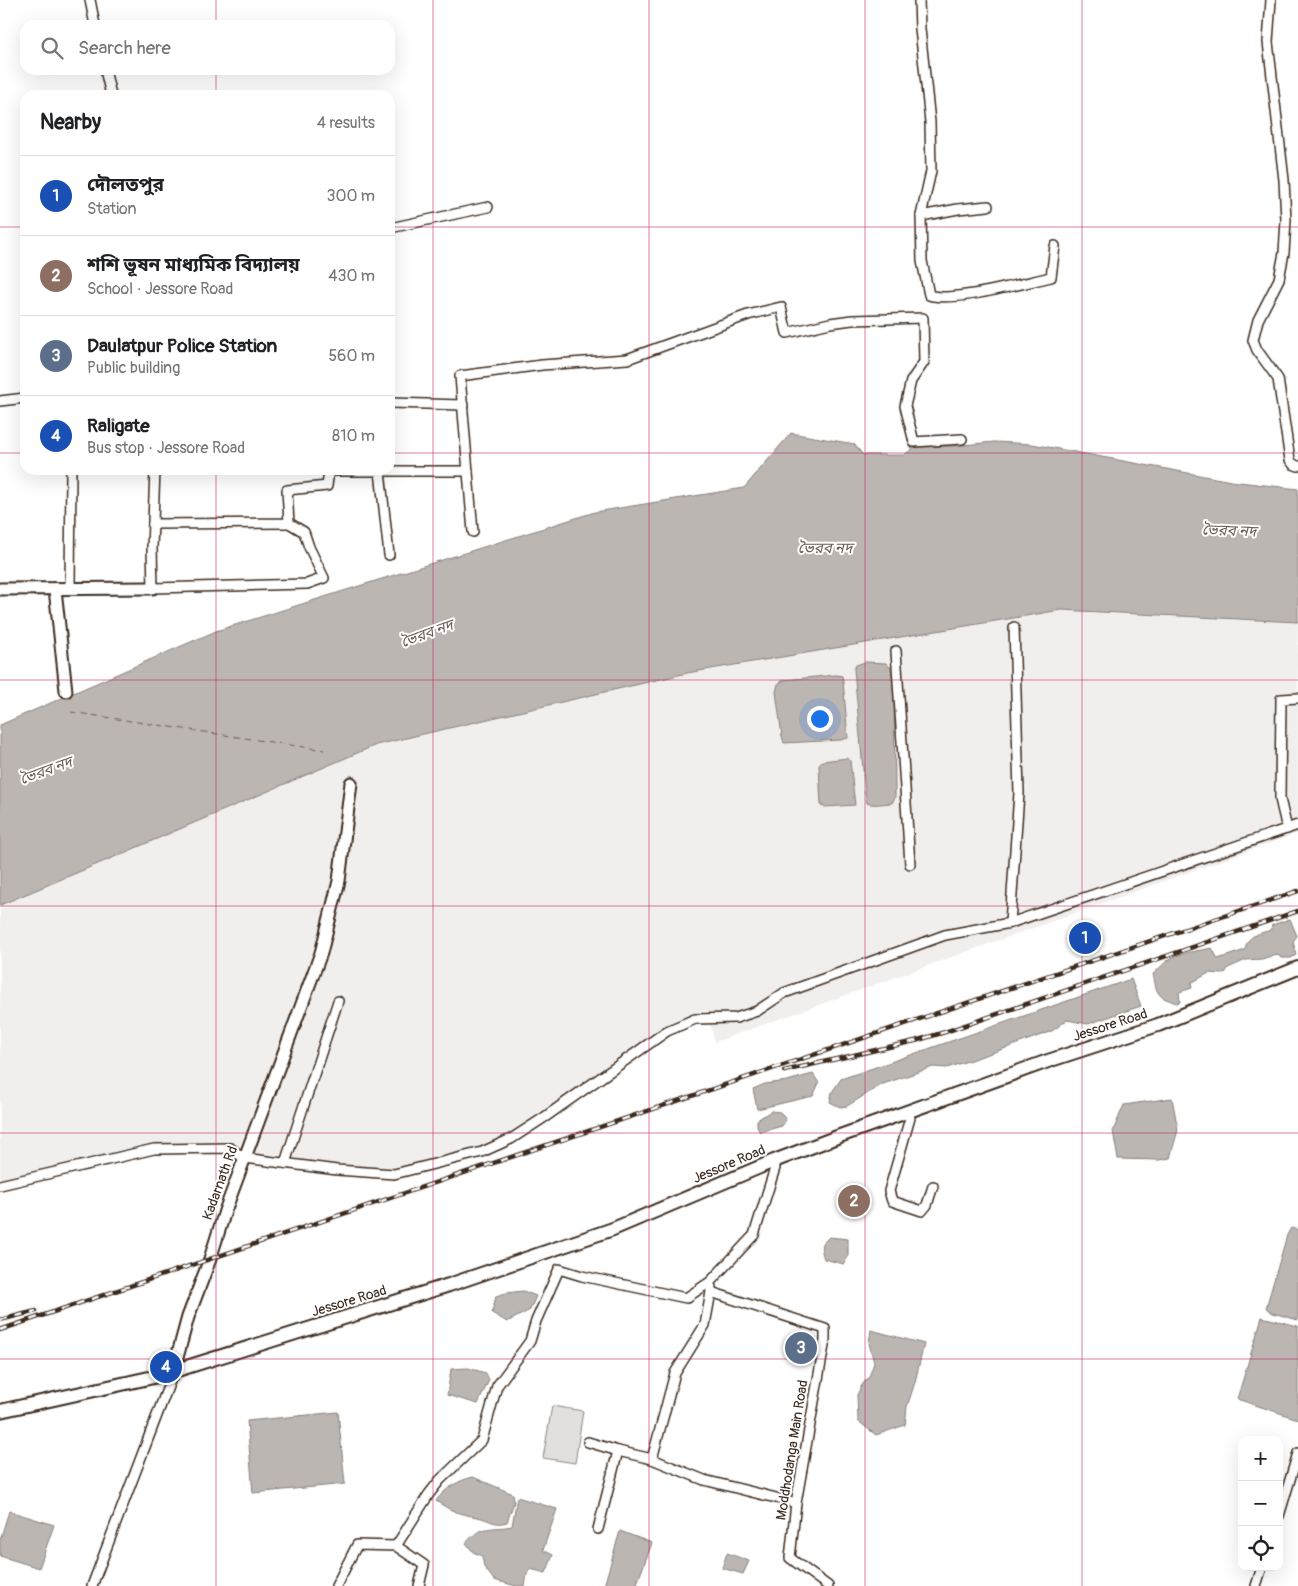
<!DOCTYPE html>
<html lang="en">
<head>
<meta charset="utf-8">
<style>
	:root { --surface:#fff; --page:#f2f2f2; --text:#202124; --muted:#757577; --line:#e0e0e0; --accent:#d93025 }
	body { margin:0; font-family:Pangolin,"Noto Sans Bengali",sans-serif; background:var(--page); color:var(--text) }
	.controls { position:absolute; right:15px; bottom:15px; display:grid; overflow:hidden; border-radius:10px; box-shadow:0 5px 20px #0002 }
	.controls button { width:45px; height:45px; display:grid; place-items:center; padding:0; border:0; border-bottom:1px solid var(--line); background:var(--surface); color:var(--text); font:25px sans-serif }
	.you { position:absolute; left:819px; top:718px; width:18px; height:18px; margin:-12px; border:4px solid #fff; border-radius:50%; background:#1a73e8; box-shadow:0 0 0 8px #1a73e833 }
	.badge { display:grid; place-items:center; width:32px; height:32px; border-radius:50%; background:var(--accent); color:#fff; font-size:16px; font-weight:700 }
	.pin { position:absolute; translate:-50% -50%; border:2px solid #fff; box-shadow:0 1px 5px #0006 }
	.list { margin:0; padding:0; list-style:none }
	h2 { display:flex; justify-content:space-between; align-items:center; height:65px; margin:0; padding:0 20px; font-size:21px }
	h2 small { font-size:16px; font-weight:400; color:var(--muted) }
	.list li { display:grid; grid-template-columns:32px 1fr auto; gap:15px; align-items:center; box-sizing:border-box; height:80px; padding:0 20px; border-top:1px solid var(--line) }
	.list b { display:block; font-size:19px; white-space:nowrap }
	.list p { margin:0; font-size:16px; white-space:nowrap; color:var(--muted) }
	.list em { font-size:16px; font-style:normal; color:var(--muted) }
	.icon { flex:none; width:28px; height:28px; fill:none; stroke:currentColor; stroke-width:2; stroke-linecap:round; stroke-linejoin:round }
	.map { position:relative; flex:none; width:1298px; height:1586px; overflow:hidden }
	.search { position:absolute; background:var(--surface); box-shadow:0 5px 20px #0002; left:20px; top:20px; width:375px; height:55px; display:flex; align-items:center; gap:12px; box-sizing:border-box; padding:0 18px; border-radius:15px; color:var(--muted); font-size:19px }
	.panel { position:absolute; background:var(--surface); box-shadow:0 5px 20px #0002; left:20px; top:90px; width:375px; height:385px; border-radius:15px }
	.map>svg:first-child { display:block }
	.built { fill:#f1efee }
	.green { fill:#e2e0de; stroke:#8e857e }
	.water { fill:#bcb6b3; stroke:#887e77 }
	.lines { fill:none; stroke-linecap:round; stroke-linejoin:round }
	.ferry { stroke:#685b52; stroke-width:1; stroke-dasharray:6 5; stroke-linecap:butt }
	.minor-casing { stroke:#3b2a1e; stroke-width:12 }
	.major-casing { stroke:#3b2a1e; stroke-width:15 }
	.highway-casing { stroke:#3b2a1e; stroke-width:16 }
	.minor { stroke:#fff; stroke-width:9 }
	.major { stroke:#fff; stroke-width:11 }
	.highway { stroke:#fff; stroke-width:12 }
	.rail-casing { stroke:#3b2a1e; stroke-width:4.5 }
	.rail { stroke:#fff; stroke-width:2.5; stroke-dasharray:8; stroke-linecap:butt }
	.grid { fill:none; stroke:#c2185b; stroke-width:1; stroke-opacity:0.55 }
	.labels { text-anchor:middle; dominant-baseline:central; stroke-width:4; stroke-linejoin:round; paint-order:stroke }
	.street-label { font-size:14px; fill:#3b2a1e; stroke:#fff }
	.water-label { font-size:15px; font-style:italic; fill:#685b52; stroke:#fff }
</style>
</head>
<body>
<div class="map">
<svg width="1298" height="1586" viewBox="0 0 1298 1586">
	<rect width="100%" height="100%" fill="#fff"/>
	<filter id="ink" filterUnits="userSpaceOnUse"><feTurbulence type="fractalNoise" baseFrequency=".02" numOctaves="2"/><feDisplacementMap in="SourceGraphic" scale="10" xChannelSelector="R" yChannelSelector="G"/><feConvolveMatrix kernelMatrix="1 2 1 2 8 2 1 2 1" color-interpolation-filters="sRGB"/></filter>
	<g filter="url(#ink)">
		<path class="built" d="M1061,610L1298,622V833L715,1042L706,1010L667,1031L545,1117L482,1152L382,1173L285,1163L230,1148L154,1149L0,1189V903L376,745L687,673Z"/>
		<path class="green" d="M552,1406L583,1411L575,1463L543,1458Z"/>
		<g class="water">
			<path d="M791,433L854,444L863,455H904L915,447L953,446L994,442L1032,444L1231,481L1298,489V622L1061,610L687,673L376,745L112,858L0,905V725L216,631L595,512L744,488Z"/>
			<path d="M865,662L886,663L891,668L894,687L895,797L892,803C884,803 875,806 867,803L865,792L854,669L856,665Z"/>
			<path d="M836,675L842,676L843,681L848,738L841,740L784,743L782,736L776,692L778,684L784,680Z"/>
			<path d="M848,758L850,761L855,805L825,807L821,806L819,765L822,761Z"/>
			<path d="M1290,919L1297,936L1293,941L1296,955L1291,958H1281L1277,954L1262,959L1246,960L1228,968L1226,972L1221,974L1209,973L1191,983L1192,988L1179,992L1180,1002C1175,1004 1174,1002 1169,1000C1155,996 1156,986 1153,974C1157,971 1165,962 1168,960C1180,952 1199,951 1212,948L1218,959L1245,950C1247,935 1258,934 1271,930L1272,925Z"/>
			<path d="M1131,979L1141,1006L1088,1024L1067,1020L1052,1031L1009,1047L947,1068L933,1067L883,1084L847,1106L840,1107L830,1102L832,1092L841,1079Z"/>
			<path d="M813,1074L819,1083L813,1096L757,1109L753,1089L765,1084L787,1081Z"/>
			<path d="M1172,1098L1178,1130L1170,1158L1159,1160L1118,1159L1113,1131L1124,1105Z"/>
			<path d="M771,1111L780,1112L786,1120L782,1126L760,1132L757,1127V1120Z"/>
			<path d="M1291,1228L1298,1230V1320L1273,1313L1266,1308L1287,1235Z"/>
			<path d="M829,1237L848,1239V1256L844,1264L824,1259L822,1252L823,1243Z"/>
			<path d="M523,1291L536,1296L530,1310L507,1322L492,1313L496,1296L506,1293Z"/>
			<path d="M1262,1317L1298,1326V1419L1237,1399Z"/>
			<path d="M871,1330L924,1344L915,1382L907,1407L905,1425L876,1435L858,1421L857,1395L862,1385L869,1377L874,1363L869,1343Z"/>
			<path d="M468,1368L486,1373L489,1380L478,1404L447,1395L451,1369Z"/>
			<path d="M338,1412L345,1484L253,1493L247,1421Z"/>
			<path d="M473,1477L513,1494L514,1502L507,1522C493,1526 490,1519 477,1517C457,1513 453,1512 436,1501C444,1489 459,1480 473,1477Z"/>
			<path d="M517,1497L557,1509L543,1550L553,1555L546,1573L530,1569L527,1574L525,1586H516L494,1580L484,1567L482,1556L473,1552L466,1543C482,1524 491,1530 512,1526Z"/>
			<path d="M9,1511L54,1525L39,1568L0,1556V1540Z"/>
			<path d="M620,1531L652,1543L636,1586H604Z"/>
			<path d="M727,1553L749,1561L743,1574L722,1568Z"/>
		</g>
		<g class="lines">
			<path class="ferry" d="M71,712L324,750"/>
			<g class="minor-casing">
				<g id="minor">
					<path d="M90,0L95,25"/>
					<path d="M919,0L920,29L930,122L931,171L921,216L922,261L929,295C953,303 1023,283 1051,277L1055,246"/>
					<path d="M1271,0L1268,42L1284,180L1286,220L1284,253L1279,279L1258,320L1253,340L1257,350L1278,379L1290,460L1293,464L1298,466"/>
					<path d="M105,70L111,95"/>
					<path d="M921,216L958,209L988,206"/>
					<path d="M390,228L488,207"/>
					<path d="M0,401L25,398"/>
					<path d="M390,403L463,405"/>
					<path d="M155,470L152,548L153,588L307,584L324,578L309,547L304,532L289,523"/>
					<path d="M380,471L389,555"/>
					<path d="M153,524L289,523L287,490L327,486L329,471H468"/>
					<path d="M473,532L460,376L542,365L627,359L748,315L781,307L787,333L830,323L852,320L923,318L924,362L911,381L905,406L914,442L962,439"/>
					<path d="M70,589L71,470"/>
					<path d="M896,651L910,864"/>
					<path d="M1287,829L1280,799L1281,699L1298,698"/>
					<path d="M1010,923L1019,793L1014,627"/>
					<path d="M910,1118L889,1191L892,1201L922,1211L927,1205L933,1186"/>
					<path d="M285,1163L338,1001"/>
					<path d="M0,1185L154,1149L230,1148L244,1158L337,1170L394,1174L482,1152L511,1139L545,1117L667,1031L695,1019L736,1018L757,1011L784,993L945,935L1010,923L1298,825"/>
					<path d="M711,1292L825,1329V1340L796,1503L790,1558L828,1586"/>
					<path d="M588,1442L618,1451"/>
					<path d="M652,1459L704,1480L796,1503"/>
					<path d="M1279,1516L1298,1453"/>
					<path d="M598,1529L618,1451L652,1459L675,1373L705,1325L711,1292V1287"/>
					<path d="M396,1546L424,1565L419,1586"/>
					<path d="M92,1586L172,1376"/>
					<path d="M336,1586L357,1545L396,1546L429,1494L440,1480L482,1440L497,1386L530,1341L536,1321L559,1269L582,1276L686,1298L710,1282L754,1235L775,1168"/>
					<path d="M1256,1586L1262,1567"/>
				</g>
			</g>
			<g class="major-casing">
				<g id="major">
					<path d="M0,589L153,588"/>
					<path d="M55,589L66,691"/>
					<path d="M172,1376L188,1317L210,1259L225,1211L321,953L339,881L351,783"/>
				</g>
			</g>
			<g class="highway-casing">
				<path id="highway" d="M0,1411L167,1374L174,1371L449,1285L613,1229L774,1161L837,1137L1048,1061L1158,1025L1298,968"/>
			</g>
			<use href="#minor" class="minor"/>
			<use href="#major" class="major"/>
			<use href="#highway" class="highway"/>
			<g class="rail-casing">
				<g id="rail">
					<path d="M784,1071L915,1041L945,1032L1298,911"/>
					<path d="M0,1320L36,1311"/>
					<path d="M0,1330L1298,891"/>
				</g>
			</g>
			<use href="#rail" class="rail"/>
		</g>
	</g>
	<path class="grid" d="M216,0V25M433,0V1586M649,0V1586M865,0V1586M1082,0V1586M216,70V95M0,227H25M390,227H1298M0,453H25M390,453H1298M216,470V1586M0,680H1298M0,906H1298M0,1133H1298M0,1359H1298"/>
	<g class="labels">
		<g class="street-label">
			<text transform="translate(1110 1025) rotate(-18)">Jessore Road</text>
			<text transform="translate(729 1164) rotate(-23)">Jessore Road</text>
			<text transform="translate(220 1183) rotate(-70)">Kadarnath Rd</text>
			<text transform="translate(349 1301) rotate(-17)">Jessore Road</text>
			<text transform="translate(792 1450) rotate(-81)">Moddhodanga Main Road</text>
		</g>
		<g class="water-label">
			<text transform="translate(1229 531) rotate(2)">ভৈরব নদ</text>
			<text x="825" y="548">ভৈরব নদ</text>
			<text transform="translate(427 634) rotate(-20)">ভৈরব নদ</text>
			<text transform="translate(46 771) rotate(-20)">ভৈরব নদ</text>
		</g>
	</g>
</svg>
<div class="controls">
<button>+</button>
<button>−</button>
<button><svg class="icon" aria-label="locate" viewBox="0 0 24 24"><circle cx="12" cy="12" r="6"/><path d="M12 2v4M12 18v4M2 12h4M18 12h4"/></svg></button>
</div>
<div class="you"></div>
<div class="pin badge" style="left:1085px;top:938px;background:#1a4fb4">1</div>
<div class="pin badge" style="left:854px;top:1201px;background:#8d6e63">2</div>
<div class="pin badge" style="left:801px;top:1348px;background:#5c6f8a">3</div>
<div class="pin badge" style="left:166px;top:1367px;background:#1a4fb4">4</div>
<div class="search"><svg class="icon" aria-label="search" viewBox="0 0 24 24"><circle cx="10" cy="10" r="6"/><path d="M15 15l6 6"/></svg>Search here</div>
<section class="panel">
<h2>Nearby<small>4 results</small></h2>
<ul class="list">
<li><span class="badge" style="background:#1a4fb4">1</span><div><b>দৌলতপুর</b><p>Station</p></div><em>300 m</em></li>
<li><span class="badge" style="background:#8d6e63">2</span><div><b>শশি ভূষন মাধ্যমিক বিদ্যালয়</b><p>School · Jessore Road</p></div><em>430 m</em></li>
<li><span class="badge" style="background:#5c6f8a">3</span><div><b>Daulatpur Police Station</b><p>Public building</p></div><em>560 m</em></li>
<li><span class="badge" style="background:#1a4fb4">4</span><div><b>Raligate</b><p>Bus stop · Jessore Road</p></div><em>810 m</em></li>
</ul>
</section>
</div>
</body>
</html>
